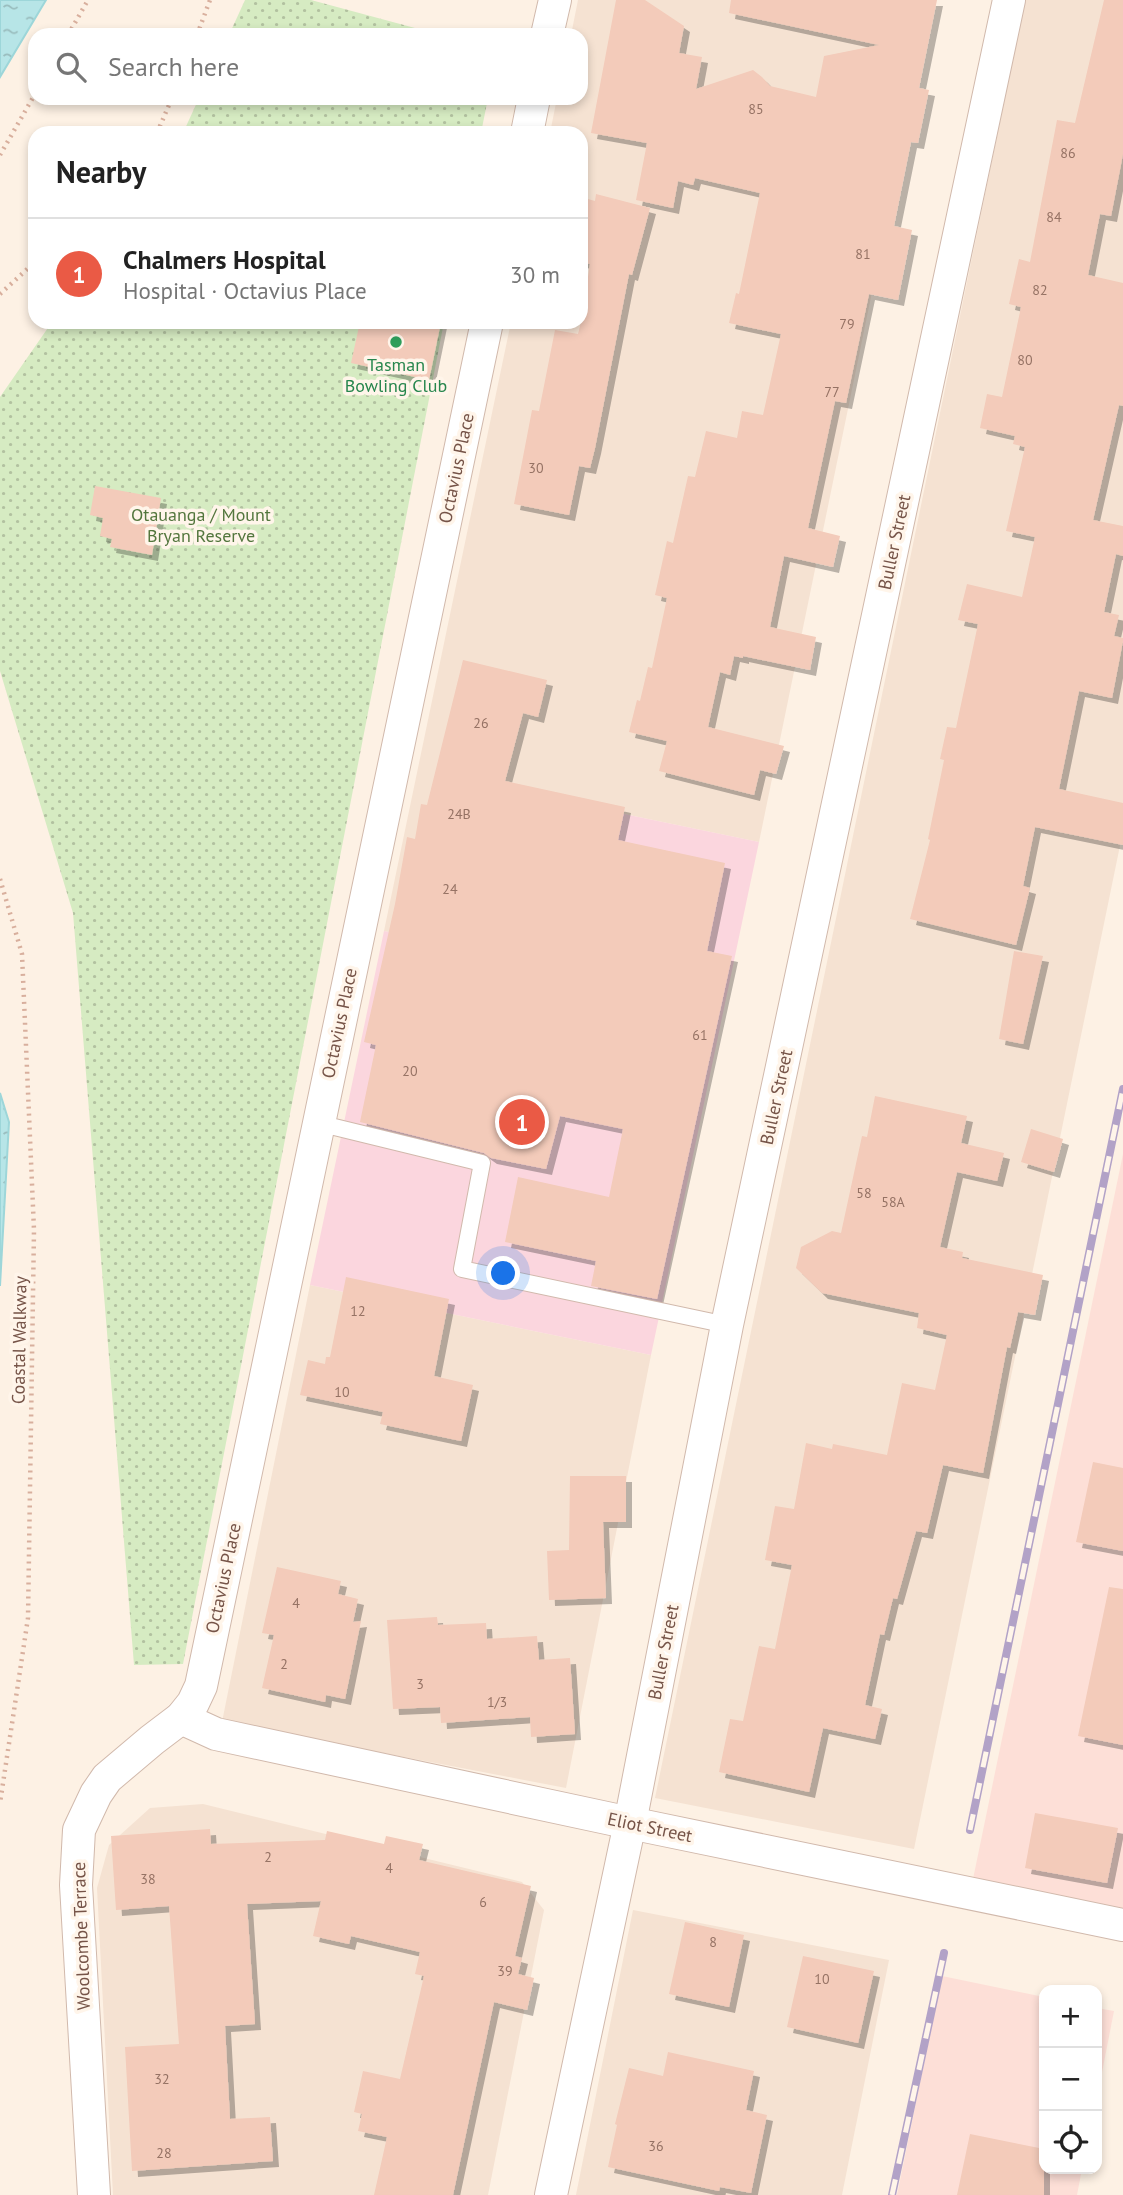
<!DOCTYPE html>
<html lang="en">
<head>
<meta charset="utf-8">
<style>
	:root { --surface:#fff; --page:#f6f6f6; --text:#222; --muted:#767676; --line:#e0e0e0; --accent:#ea5a45 }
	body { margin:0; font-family:"PT Sans",sans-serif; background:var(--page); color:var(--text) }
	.controls { position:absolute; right:21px; bottom:21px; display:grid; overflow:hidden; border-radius:14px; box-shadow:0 4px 10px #0003 }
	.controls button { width:63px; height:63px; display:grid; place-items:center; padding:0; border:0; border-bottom:2px solid var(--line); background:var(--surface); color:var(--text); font:35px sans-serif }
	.you { position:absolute; left:504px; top:1274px; width:24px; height:24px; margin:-18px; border:5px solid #fff; border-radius:50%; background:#1a73e8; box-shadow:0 0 0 10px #1a73e833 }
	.badge { display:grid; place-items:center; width:46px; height:46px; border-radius:50%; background:var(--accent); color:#fff; font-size:23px; font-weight:700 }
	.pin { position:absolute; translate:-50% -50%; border:4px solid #fff; box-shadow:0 2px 7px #0006 }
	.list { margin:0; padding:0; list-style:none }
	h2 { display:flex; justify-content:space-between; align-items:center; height:91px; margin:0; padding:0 28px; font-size:30px }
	h2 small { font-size:23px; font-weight:400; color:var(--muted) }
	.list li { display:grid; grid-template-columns:46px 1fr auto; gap:21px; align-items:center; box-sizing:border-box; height:112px; padding:0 28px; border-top:2px solid var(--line) }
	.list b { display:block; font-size:26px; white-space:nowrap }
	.list p { margin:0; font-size:23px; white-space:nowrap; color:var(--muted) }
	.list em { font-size:23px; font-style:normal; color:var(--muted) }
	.icon { flex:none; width:38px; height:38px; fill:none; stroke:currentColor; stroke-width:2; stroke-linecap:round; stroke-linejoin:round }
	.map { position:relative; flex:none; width:1123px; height:2195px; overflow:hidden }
	.search { position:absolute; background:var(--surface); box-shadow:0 4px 10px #0003; left:28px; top:28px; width:560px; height:77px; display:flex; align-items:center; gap:18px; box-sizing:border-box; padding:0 24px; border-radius:21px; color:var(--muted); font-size:26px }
	.panel { position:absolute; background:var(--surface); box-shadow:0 4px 10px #0003; left:28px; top:126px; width:560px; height:203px; border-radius:21px }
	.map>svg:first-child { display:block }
	.residential { fill:#f5e2d2 }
	.commercial { fill:#fddfd7 }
	.medical { fill:#fbd6de }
	.park { fill:url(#park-dots) }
	.water { fill:url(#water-ripples); stroke:#9dd6d9; stroke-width:2 }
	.building { fill:#f3cbba; filter:url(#shadow) }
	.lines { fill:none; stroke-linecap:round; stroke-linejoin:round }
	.service-casing { stroke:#d1b9ac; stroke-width:18 }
	.minor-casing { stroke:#d1b9ac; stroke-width:34 }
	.path { stroke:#d8af9d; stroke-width:4.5; stroke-dasharray:2 5; stroke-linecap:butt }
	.service { stroke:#fff; stroke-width:16 }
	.minor { stroke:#fff; stroke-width:32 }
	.rail-casing { stroke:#b2a2c7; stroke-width:8 }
	.rail { stroke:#fff5ea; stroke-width:5; stroke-dasharray:16; stroke-linecap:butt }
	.leisure-dot { fill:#2e9e5b; stroke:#fff5ea; stroke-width:2.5 }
	.labels { text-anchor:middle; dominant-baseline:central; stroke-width:7; stroke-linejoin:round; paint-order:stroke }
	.number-label { font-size:14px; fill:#957264 }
	.leisure-label { font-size:18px; fill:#27864d; stroke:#fff5ea }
	.street-label { font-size:18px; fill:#765448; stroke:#fff5ea }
	.park-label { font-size:18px; fill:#53763d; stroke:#fff5ea }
</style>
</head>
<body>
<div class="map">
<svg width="1123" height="2195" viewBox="0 0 1123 2195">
	<defs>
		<pattern id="park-dots" width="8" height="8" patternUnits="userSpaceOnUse" patternTransform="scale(1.75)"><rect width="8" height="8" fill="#d6ebc2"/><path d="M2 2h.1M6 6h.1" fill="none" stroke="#b2c1a0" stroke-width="1.8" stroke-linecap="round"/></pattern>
		<pattern id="water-ripples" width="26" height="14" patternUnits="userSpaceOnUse" patternTransform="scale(1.75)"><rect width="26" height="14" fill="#b7e5e7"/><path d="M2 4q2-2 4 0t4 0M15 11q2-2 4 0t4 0" fill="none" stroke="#99bcbd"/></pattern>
		<filter id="shadow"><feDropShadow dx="6" dy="6" stdDeviation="0" flood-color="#0004"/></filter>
	</defs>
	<rect width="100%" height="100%" fill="#fdf1e4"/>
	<g class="residential">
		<path d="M578,0H932L759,842L552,799L519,959L384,931L511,322H581V133H550L557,98H581V35H571Z"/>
		<path d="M1025,0H1123V831L914,1849L655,1798Z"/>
		<path d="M310,1285L651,1355L566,1788L222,1722Z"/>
		<path d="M203,1804L522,1882L544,1910L488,2195H113L97,1888L109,1845L150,1808Z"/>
		<path d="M633,1910L889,1960L842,2195H576Z"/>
	</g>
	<g class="commercial">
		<path d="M1123,1154V1911L973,1879Z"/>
		<path d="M942,1976L1044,1997V2169H1082L1077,2195H897Z"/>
		<path d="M1097,2008L1114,2011L1097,2098Z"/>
	</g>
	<path class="medical" d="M552,799L759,842L651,1355L310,1285L384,931L518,958Z"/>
	<g class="park">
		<path d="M245,0H311L441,35H229Z"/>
		<path d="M199,98H488L481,133H183Z"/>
		<path d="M52,322H444L183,1664L134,1665L73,913L0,671V397Z"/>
	</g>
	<g class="water">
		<path d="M0,0H46L0,77Z"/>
		<path d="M0,1093L9,1122L0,1286Z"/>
	</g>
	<g class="building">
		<path d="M616,0H645L684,26L679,53L702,57L696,89L753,70L762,77L770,86L816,97L824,56L879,45L729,13L731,0H937L919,88L929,90L918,143L911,142L894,226L912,230L898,300L869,294L846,403L835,401L808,528L840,536L833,567L784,556L770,627L816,637L810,670L743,656V658L734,656L730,675L720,672L708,727L784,746L776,774L760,770L754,795L659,771L667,741L629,732L637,700L640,701L648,667L652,668L667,598L655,595L667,541L673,543L688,476L695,477L706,431L737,438L742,411L763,415L781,334L729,323L736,293L739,294L760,193L695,178L693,185L678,181L673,208L636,200L647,143L591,133Z"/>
		<path d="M1104,0H1123V154L1111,216L1100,214L1088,275L1123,283V406L1119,405L1093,520L1123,526V556L1116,554L1104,612L1119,615L1114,636L1123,638V641L1112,698L1079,691L1059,789L1123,803V845L1035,827L1023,886L1030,888L1016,945L910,919L930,840L928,839L944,760L940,759L947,727L956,728L978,624L958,620L967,584L1022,597L1035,537L1006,531L1025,447L1013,444L1015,436L980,428L987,394L1002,397L1021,307L1009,304L1019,259L1030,262L1057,120L1075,123Z"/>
		<path d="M596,194L650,208L632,275L629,274L595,448L590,468L579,466L569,515L514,504L532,410L539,411L555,330L578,334L581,322L590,264L581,262V197L595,201Z"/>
		<path d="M360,322H441L429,380L351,363Z"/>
		<path d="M95,486L161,498L152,555L110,547L112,539L100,536L103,518L90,515Z"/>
		<path d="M463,660L547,680L538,717L523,713L505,781L625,807L618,840L725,863L707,951L732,956L657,1299L591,1286L596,1261L505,1242L518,1177L609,1197L623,1129L560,1116L546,1169L491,1158L484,1153L360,1122L376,1045L364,1042L395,904L407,837L415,839L421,804L427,805Z"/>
		<path d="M1014,951L1043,956L1023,1044L999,1039Z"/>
		<path d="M875,1096L967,1116L961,1143L1004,1153L997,1181L957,1172L940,1247L963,1252L962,1258L1043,1275L1035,1315L1018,1312L1010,1348L1007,1347L983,1473L943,1465L927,1533L916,1531L897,1599L893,1598L884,1635L880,1634L865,1705L882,1709L875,1739L823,1728L809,1792L719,1772L730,1719L743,1721L759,1646L775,1649L792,1565L765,1560L775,1506L794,1509L806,1443L832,1449L833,1444L887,1455L902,1383L935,1390L947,1335L917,1328L919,1313L822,1293L796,1268L801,1247L832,1231L841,1233L862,1136L867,1137Z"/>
		<path d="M1031,1129L1063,1139L1054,1172L1021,1162Z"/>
		<path d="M346,1277L449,1299L434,1376L473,1385L461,1441L380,1424L383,1412L300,1395L308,1360L325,1364L326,1357H330Z"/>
		<path d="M1093,1462L1123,1468V1551L1076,1542Z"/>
		<path d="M570,1476H626V1522H603L606,1598L549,1600L547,1551L569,1550Z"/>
		<path d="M277,1567L341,1581L338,1594L358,1599L353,1622L361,1621L345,1699L326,1695L325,1702L262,1688L274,1635L262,1633Z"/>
		<path d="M1109,1587L1123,1589V1745L1078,1736Z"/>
		<path d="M437,1617L438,1625L486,1623L487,1639L537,1636L539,1660L570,1658L575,1734L531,1737L530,1717L441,1723L440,1707L393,1709L387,1620Z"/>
		<path d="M1035,1813L1118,1828L1107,1883L1025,1868Z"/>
		<path d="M210,1829L211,1844L325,1840L327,1831L384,1844L386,1836L423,1844L419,1860L531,1886L515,1956L522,1958L518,1974L534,1978L527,2010L494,2002L453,2195H374L387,2137L358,2131L362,2114L354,2112L363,2071L400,2079L424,1976L415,1974L420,1952L351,1936L349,1944L313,1936L321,1901L247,1904L255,2024L225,2026L230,2119L270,2117L273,2161L132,2171L125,2047L179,2044L169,1906L116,1910L111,1836Z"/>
		<path d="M685,1922L744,1935L729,2007L669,1994Z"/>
		<path d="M803,1956L874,1971L858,2043L787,2027Z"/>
		<path d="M668,2052L754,2071L746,2110L767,2115L751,2193L720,2187L719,2191L608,2167L617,2125L615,2124L629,2068L663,2076Z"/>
		<path d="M970,2134L1044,2149V2195H957Z"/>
	</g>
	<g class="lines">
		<g class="service-casing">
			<path id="service" d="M318,1123L482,1163L462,1269L727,1325"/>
		</g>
		<g class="minor-casing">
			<g id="minor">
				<path d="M547,35L555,0"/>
				<path d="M527,133L534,98"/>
				<path d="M181,1718L216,1734L630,1823L1123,1925"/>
				<path d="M94,2195L76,1885L79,1830L96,1794L107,1778L152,1740L181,1718L193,1703L201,1686L487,322"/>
				<path d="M551,2195L630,1823L727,1325L1009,0"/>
			</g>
		</g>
		<g class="path">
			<path d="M68,35L88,0"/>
			<path d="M197,35L210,0"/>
			<path d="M157,133L172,98"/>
			<path d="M0,155L35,94"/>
			<path d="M0,294L35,262"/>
			<path d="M0,879L22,954L34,1230L28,1618L0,1803"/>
		</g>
		<use href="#service" class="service"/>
		<use href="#minor" class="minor"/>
		<g class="rail-casing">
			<g id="rail">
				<path d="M970,1830L1123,1089"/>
				<path d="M892,2195L944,1953"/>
			</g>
		</g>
		<use href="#rail" class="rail"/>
	</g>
	<circle class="leisure-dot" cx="396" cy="342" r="7"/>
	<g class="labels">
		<g class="number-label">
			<text x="756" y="109">85</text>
			<text x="1068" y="153">86</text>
			<text x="1054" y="217">84</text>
			<text x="863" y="254">81</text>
			<text x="1040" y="290">82</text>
			<text x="847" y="324">79</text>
			<text x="1025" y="360">80</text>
			<text x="832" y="392">77</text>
			<text x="536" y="468">30</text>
			<text x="481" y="723">26</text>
			<text x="459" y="814">24B</text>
			<text x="450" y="889">24</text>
			<text x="700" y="1035">61</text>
			<text x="410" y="1071">20</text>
			<text x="864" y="1193">58</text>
			<text x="893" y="1202">58A</text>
			<text x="358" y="1311">12</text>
			<text x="342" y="1392">10</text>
			<text x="296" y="1603">4</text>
			<text x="284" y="1664">2</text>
			<text x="420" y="1684">3</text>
			<text x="497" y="1702">1/3</text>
			<text x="268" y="1857">2</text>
			<text x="389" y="1868">4</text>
			<text x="148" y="1879">38</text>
			<text x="483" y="1902">6</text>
			<text x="713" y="1942">8</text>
			<text x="505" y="1971">39</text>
			<text x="822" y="1979">10</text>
			<text x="162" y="2079">32</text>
			<text x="656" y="2146">36</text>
			<text x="164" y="2153">28</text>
		</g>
		<g class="leisure-label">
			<text x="396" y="364">Tasman<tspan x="396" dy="21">Bowling Club</tspan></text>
		</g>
		<g class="street-label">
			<text transform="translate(456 468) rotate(-78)">Octavius Place</text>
			<text transform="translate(894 542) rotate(-78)">Buller Street</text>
			<text transform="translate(339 1023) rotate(-78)">Octavius Place</text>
			<text transform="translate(776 1097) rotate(-78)">Buller Street</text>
			<text transform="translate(19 1340) rotate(-89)">Coastal Walkway</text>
			<text transform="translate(223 1578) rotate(-78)">Octavius Place</text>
			<text transform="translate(663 1652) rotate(-79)">Buller Street</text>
			<text transform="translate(650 1827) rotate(12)">Eliot Street</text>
			<text transform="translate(81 1936) rotate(-92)">Woolcombe Terrace</text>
		</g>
		<g class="park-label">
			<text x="201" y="514">Otauanga / Mount<tspan x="201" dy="21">Bryan Reserve</tspan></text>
		</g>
	</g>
</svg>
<div class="controls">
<button>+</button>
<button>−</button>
<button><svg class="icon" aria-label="locate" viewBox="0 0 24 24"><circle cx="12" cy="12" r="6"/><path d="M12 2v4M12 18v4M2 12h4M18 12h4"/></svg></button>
</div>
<div class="you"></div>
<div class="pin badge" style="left:522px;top:1122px">1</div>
<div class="search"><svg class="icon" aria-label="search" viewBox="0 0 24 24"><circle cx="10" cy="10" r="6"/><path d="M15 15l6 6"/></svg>Search here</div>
<section class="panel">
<h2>Nearby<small></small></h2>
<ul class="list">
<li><span class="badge">1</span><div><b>Chalmers Hospital</b><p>Hospital · Octavius Place</p></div><em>30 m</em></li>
</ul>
</section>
</div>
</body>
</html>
